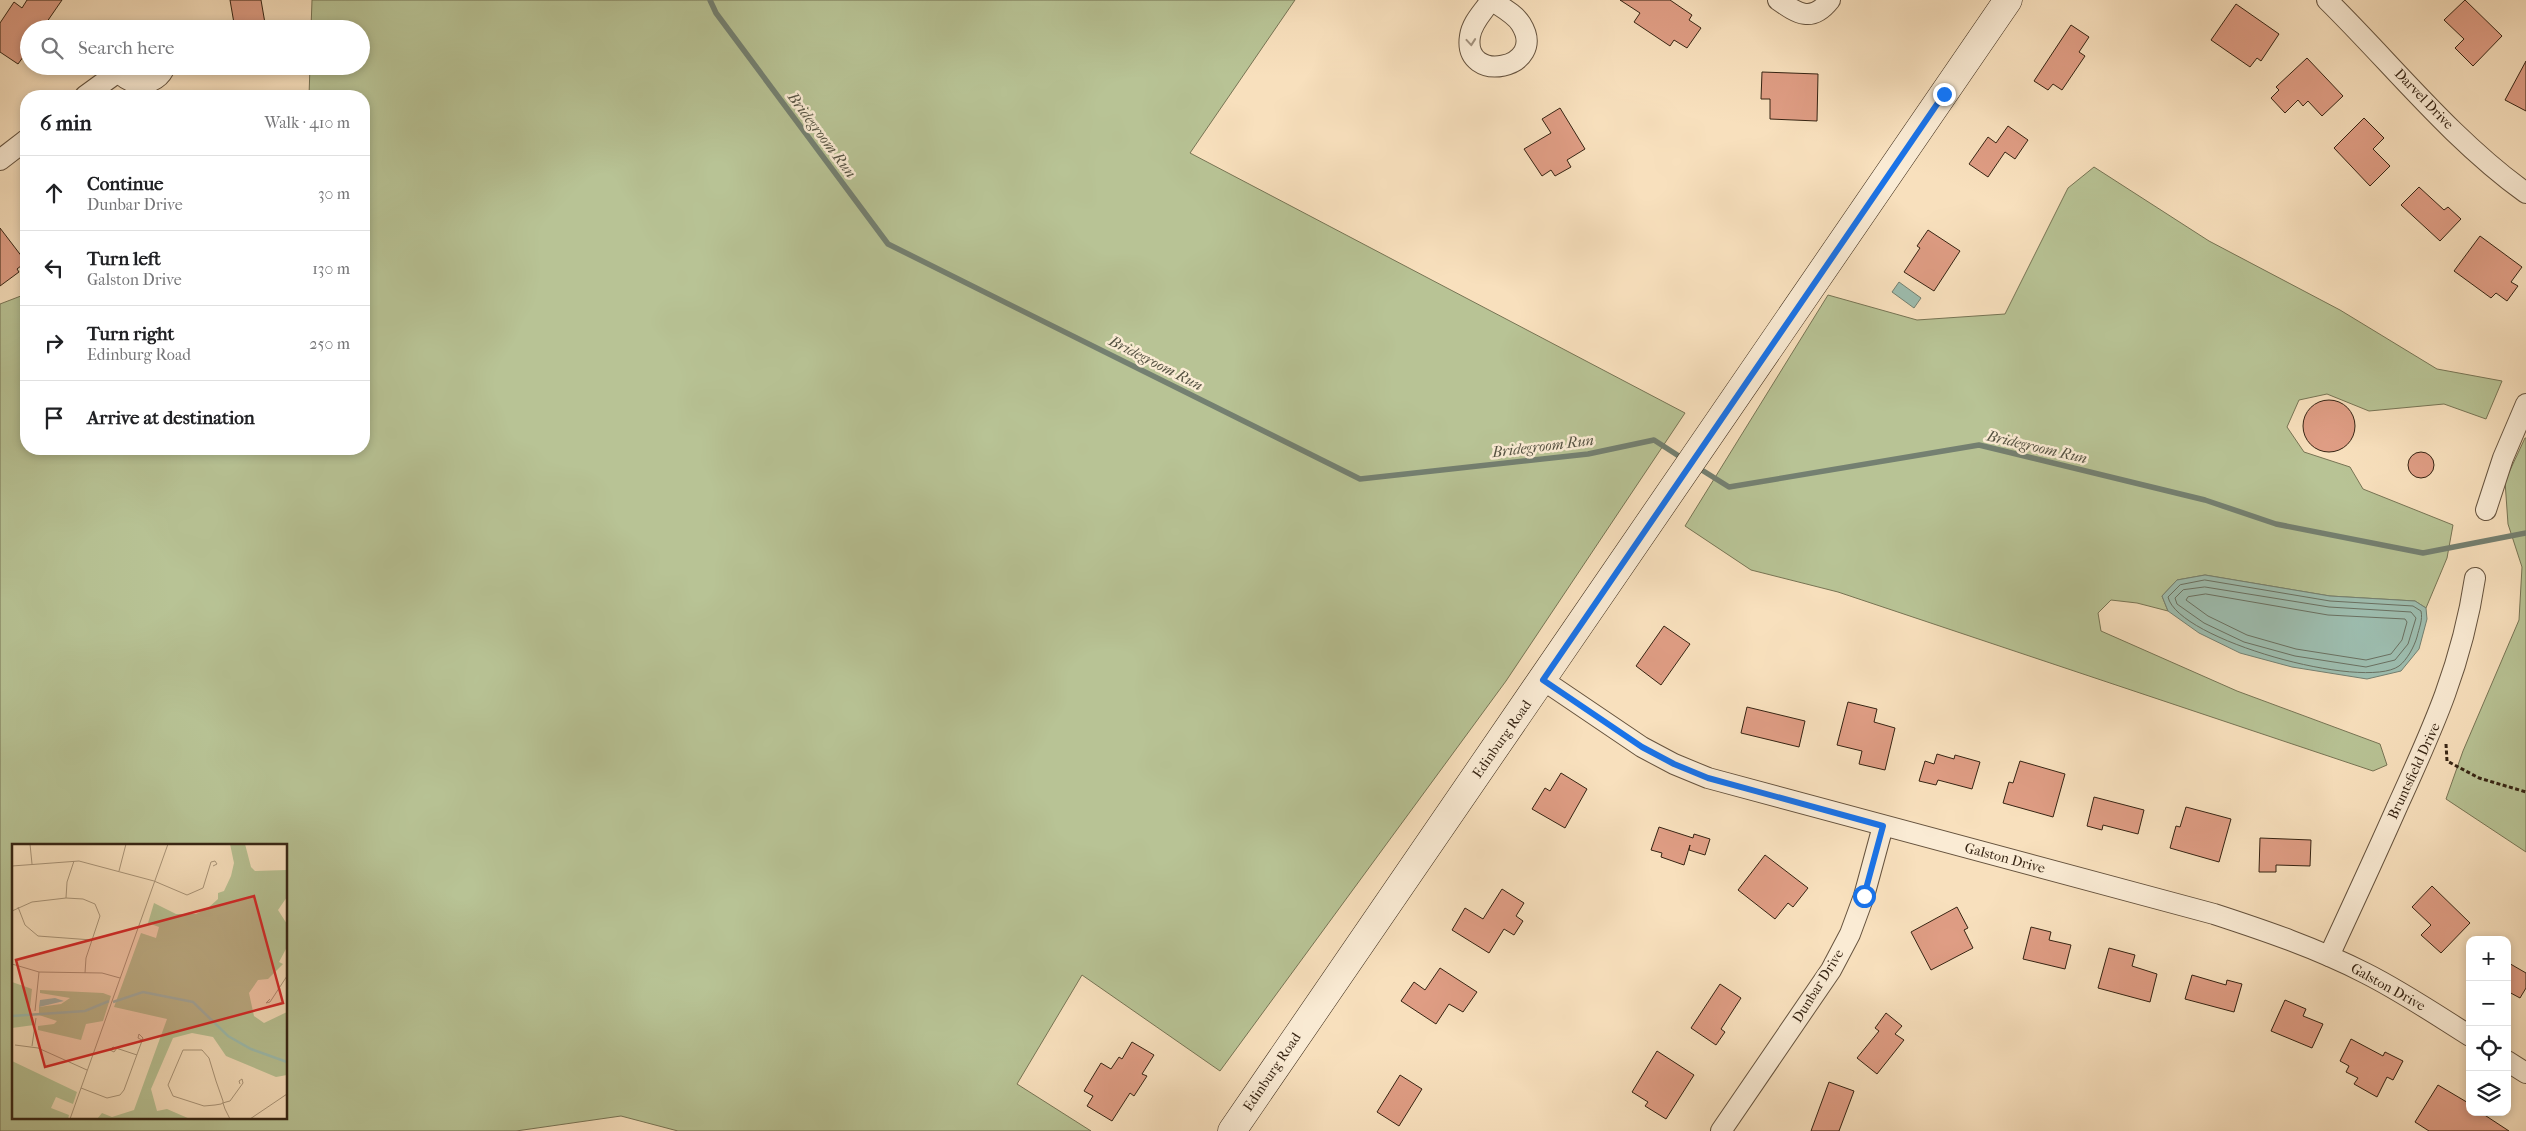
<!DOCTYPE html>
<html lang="en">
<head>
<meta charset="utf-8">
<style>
	:root { --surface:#fff; --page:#f6f6f6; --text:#202124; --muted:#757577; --line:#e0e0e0 }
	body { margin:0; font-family:"IM FELL French Canon",serif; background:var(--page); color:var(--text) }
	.controls { position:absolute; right:15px; bottom:15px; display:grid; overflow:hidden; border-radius:10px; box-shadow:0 2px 8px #0003 }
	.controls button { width:45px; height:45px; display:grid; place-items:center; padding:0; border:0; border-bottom:1px solid var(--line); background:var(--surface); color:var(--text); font:25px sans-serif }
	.stop { position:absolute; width:15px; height:15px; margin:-11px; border:4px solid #1a73e8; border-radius:50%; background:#fff }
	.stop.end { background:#1a73e8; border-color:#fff; box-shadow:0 1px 5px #0008 }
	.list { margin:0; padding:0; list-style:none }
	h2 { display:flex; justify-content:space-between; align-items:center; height:65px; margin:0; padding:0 20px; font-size:21px }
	h2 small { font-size:16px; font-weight:400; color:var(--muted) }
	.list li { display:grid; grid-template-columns:32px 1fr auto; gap:15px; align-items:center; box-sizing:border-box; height:75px; padding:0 20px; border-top:1px solid var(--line) }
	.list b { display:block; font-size:19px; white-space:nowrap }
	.list p { margin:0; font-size:16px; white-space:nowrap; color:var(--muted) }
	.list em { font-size:16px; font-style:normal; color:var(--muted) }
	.icon { flex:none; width:28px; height:28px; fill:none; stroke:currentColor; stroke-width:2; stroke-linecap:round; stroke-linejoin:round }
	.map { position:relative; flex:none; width:2526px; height:1131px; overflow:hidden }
	.search { position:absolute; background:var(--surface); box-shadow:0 2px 8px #0003; left:20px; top:20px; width:350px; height:55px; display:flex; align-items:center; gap:12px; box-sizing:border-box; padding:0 18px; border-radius:28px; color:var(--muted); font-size:19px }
	.panel { position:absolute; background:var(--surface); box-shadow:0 2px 8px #0003; left:20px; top:90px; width:350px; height:365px; border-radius:20px }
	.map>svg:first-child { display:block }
	.green { fill:#b8c395; stroke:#777454; fill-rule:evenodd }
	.water { fill:#9dbdaf; stroke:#748071 }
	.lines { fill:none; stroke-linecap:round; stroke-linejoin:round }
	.shore { stroke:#6a7061; stroke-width:1 }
	.stream { stroke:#748071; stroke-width:5.5 }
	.building { fill:#df9d84; stroke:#362413 }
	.street-casing { stroke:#66533e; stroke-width:22 }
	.secondary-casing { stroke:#362413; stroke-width:29 }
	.path { stroke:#362413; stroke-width:3; stroke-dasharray:4 2.5; stroke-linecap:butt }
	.street { stroke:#faebd4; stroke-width:20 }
	.secondary { stroke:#faebd4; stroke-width:28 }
	.oneway { stroke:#a2917d }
	.route { stroke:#1a73e8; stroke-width:6 }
	.labels { text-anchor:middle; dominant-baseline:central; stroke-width:5; stroke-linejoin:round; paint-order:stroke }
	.street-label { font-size:14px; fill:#362413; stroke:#faebd4 }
	.water-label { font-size:15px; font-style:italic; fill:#555242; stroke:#faebd4 }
	.inset-river { fill:none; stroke:#9dbdaf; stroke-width:2.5 }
	.inset-road { fill:none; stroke:#aa9579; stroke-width:1 }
	.view { fill:#d62828; fill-opacity:0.15; stroke:#d62828; stroke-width:2.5 }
	.inset-edge { fill:none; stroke:#362413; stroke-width:2.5 }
</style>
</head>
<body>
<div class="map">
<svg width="2526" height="1131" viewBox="0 0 2526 1131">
	<rect width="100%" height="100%" fill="#f8e0bd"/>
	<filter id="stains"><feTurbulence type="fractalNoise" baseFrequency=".004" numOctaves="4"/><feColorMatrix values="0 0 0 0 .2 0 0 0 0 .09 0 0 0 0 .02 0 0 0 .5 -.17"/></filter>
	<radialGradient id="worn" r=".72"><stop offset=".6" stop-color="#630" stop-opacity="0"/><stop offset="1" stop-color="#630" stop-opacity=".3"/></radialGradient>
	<g class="green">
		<path d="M312,0H1295L1190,153L1685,413L1506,681L1220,1071L1082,975L1017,1084L1091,1131H678L621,1116L516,1131H0V304L26,294V449H364V96H309L310,66H361V29H311ZM14,845H286V1117H14Z"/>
		<path d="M2094,167L2209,241L2340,310L2437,369L2502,381L2486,419L2444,404L2369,411L2327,394L2299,400L2287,427L2304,452L2350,467L2363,489L2453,525L2447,558L2426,608L2415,601L2330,596L2205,575L2177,580L2162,596L2168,611L2137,603L2111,600L2098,613L2101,631L2237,691L2380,744L2387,765L2373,771L1838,592L1751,570L1685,526L1828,295L1917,320L2005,314L2068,188Z"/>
		<path d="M2525,438H2526V852L2446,799L2463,751L2519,620L2522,567L2508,524L2505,481Z"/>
	</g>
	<g class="water">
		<path d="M1899,282L1921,298L1914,308L1892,292Z"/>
		<path d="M2205,575L2330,596L2415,601L2426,608L2427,619L2419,649L2401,671L2367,679L2292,667L2240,653L2199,633L2168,611L2162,596L2177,580Z"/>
	</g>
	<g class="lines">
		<g class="shore">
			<path d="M2205,580L2330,601L2413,606L2421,611C2423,620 2419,628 2417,637C2414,647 2407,660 2399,666C2364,691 2178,640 2168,597L2180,585Z"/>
			<path d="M2205,587L2329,607L2411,612L2416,618L2408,644L2395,660L2366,667L2295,656L2244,642L2204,623L2177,604L2175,598L2183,590Z"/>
			<path d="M2206,594L2328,615L2405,619L2407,622L2402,640L2391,654L2366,660L2296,649L2247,635L2208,616L2186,600L2188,597Z"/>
		</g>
		<g class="stream">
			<path d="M710,0L716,13L888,244L1360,479L1588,454L1654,440L1685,460"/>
			<path d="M1697,467L1729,487L1979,445L2205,500L2276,524L2423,553L2526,533"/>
		</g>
	</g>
	<g class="building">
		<path d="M27,0H62L42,29H29V49L18,64L0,52V23L14,2L22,8Z"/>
		<path d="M230,0H261L266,29H235Z"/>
		<path d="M1620,0H1670L1692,15L1689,20L1701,28L1687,48L1674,40L1670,46L1634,22L1640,13Z"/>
		<path d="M2465,0L2502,36L2473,66L2455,48L2464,39L2444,20Z"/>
		<path d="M2236,4L2279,34L2261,61L2257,58L2250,67L2211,40Z"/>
		<path d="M2071,25L2089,37L2079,52L2085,56L2062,90L2053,84L2048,90L2034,81Z"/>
		<path d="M2307,58L2343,96L2322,116L2308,101L2303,106L2298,100L2285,113L2271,98L2279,90L2276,87Z"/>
		<path d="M2526,61V111L2505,100Z"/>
		<path d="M1762,72L1818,74L1817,121L1770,119V99H1761Z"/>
		<path d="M1560,108L1585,149L1567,160L1571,167L1555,176L1551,170L1542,176L1524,149L1551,133L1542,119Z"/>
		<path d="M2364,118L2384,138L2373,149L2390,166L2370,186L2334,148Z"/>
		<path d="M2008,126L2028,140L2015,159L2005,152L1988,177L1969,164L1988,137L1996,143Z"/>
		<path d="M2419,187L2444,210L2448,207L2461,219L2440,241L2401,205Z"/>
		<path d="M0,228L26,262L17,269L19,272L0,286Z"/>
		<path d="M1928,230L1960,251L1934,291L1904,272L1920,248L1917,246Z"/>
		<path d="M2480,236L2522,267L2511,282L2518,286L2507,301L2496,293L2491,298L2454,271Z"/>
		<circle cx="2329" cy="426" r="26"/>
		<circle cx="2421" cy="465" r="13"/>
		<path d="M1664,626L1690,644L1661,685L1636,666Z"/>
		<path d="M1848,702L1877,709L1874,722L1895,728L1885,770L1859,764L1862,751L1837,745Z"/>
		<path d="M1747,707L1805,721L1799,747L1741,733Z"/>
		<path d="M1937,754L1954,759L1955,755L1980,762L1972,789L1938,780L1936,785L1919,781L1925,761L1934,764Z"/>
		<path d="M2020,761L2065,774L2053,817L2003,803L2009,782L2013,783Z"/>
		<path d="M1561,773L1587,789L1565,828L1532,809L1545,788L1550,791Z"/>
		<path d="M2094,797L2144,810L2138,834L2103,825L2102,830L2087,826Z"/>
		<path d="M2186,807L2231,819L2219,862L2170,848L2176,826L2180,827Z"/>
		<path d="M1659,827L1693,838L1694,834L1710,839L1705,855L1689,850L1690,845L1684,865L1661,857L1662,853L1651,850Z"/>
		<path d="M2260,838L2311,840L2310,866L2276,865V872H2259Z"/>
		<path d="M1765,855L1808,888L1793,907L1788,903L1775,919L1738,890Z"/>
		<path d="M2432,886L2470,923L2441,953L2421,935L2431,925L2412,907Z"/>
		<path d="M1502,889L1524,903L1516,916L1523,921L1514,935L1504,929L1489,953L1452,930L1465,908L1483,919Z"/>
		<path d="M1957,907L1968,928L1964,930L1973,948L1931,970L1911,932Z"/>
		<path d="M2031,927L2051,932L2049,940L2071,945L2065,969L2023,959Z"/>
		<path d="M2109,948L2135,955L2132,966L2157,974L2150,1002L2098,988Z"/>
		<path d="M2507,962L2526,973V988L2520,998L2507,991Z"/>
		<path d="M1440,968L1477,992L1463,1012L1449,1004L1436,1024L1401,1001L1414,982L1425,990Z"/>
		<path d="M2192,975L2226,985L2227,980L2242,984L2234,1012L2185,999Z"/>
		<path d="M1720,984L1741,998L1721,1029L1725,1032L1716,1045L1691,1028Z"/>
		<path d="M2285,1000L2306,1009L2303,1016L2323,1024L2312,1048L2271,1031Z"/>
		<path d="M1886,1013L1902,1026L1895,1034L1904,1040L1877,1074L1857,1058L1879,1031L1875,1028Z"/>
		<path d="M2351,1039L2383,1056L2385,1052L2403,1061L2393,1080L2387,1077L2377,1097L2354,1084L2358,1078L2346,1072L2349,1066L2340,1061Z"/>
		<path d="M1132,1042L1154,1055L1142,1074L1147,1076L1134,1096L1130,1093L1112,1121L1087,1106L1093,1096L1084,1091L1101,1063L1111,1069L1119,1057L1122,1059Z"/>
		<path d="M1657,1051L1694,1075L1666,1119L1645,1106L1648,1102L1632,1092Z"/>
		<path d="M1400,1075L1422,1089L1399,1126L1377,1112Z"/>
		<path d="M1829,1082L1854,1091L1839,1131H1811Z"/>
		<path d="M2438,1085L2470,1104V1112H2480L2509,1131H2429L2415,1122Z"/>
	</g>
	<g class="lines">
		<g class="street-casing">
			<g id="street">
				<path d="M1491,0C1501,7 1515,14 1521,24C1549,69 1462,86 1470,36C1472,22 1484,11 1491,0"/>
				<path d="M1778,0C1798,14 1812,23 1830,0"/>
				<path d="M2327,0C2392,64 2451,139 2526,193"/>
				<path d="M116,66C124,88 158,89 165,66"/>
				<path d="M85,96L118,72"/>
				<path d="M0,160L26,140"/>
				<path d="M2486,510L2503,458L2526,404"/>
				<path d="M1543,680L1642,747L1674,764L1708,778L2214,914C2266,931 2316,948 2365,973C2401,991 2435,1014 2470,1036"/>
				<path d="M2329,956C2352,906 2375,857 2397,807C2433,728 2462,665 2475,578"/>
				<path d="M2507,1061L2526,1073"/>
				<path d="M1721,1131L1831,970L1850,934L1864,896L1883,826"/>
			</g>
		</g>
		<g class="secondary-casing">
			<path id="secondary" d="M1232,1131L2008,0"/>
		</g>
		<path class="path" d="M2446,744L2447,761L2479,778L2526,792"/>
		<use href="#street" class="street"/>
		<use href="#secondary" class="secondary"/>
	</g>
	<defs><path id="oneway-chevron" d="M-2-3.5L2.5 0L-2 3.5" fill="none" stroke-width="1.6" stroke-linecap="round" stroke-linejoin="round" transform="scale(1.25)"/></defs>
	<use class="oneway" href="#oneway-chevron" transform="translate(1471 42) rotate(85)"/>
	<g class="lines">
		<path class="route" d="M1864,896L1883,826L1708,778L1674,764L1642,747L1543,680L1944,94"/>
	</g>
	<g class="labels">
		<g class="street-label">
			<text transform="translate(2424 99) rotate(46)">Darvel Drive</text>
			<text transform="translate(1502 739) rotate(-55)">Edinburg Road</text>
			<text transform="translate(2414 771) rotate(-65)">Bruntsfield Drive</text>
			<text transform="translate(2005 858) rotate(15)">Galston Drive</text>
			<text transform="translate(1818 986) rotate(-58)">Dunbar Drive</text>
			<text transform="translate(2388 987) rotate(29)">Galston Drive</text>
			<text transform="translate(1272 1072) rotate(-56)">Edinburg Road</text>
		</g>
		<g class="water-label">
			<text transform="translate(822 135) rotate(53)">Bridegroom Run</text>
			<text transform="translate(1156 363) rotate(27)">Bridegroom Run</text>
			<text transform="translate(1543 446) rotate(-7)">Bridegroom Run</text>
			<text transform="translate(2037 447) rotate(13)">Bridegroom Run</text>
		</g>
	</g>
	<g transform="translate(12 844)">
		<rect width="275" height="275" fill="#f8e0bd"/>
		<path d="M218,0H233L239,23L243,27L275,26V53L266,66L275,80V103L267,118L271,120L256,135L246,136L237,149L242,172L252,179L275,168V231L264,233L214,212L201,193L180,189L161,194L139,245L145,267L155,265L178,275H85L90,269L100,273L122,266L155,175L102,163L129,89L144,94L147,83L136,79L142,59L164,70H184L196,64L206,55V49L212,47L219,32L222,19ZM0,138L20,145L18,164L22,181L0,184ZM28,146L91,149L99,152L91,177L74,180L69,196L26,186V182L42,180L45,177L27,171V163L49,160L58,154L28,149ZM0,217L65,248L61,260L44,253L39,264L57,271L56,275H0Z" fill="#b8c395"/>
		<path d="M43,154L52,157L27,163L28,156Z" fill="#9dbdaf"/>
		<path class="inset-river" d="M101,158L131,148L181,158L216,192L239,205L275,218M0,172L73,167L97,157"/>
		<path class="inset-road" d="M18,0L20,20M0,22L67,17L142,37L175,51L191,44L199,18L203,17L205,20L201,22M107,27L114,0M54,54L55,38L62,17M6,63L13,81L26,92L80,96M0,67L20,58L54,54L71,55L83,60L88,72L74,114L73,129M0,120L27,128L90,129L108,134M258,155L254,159L258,158L275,132M23,167L27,128M3,201L26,204L75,226M20,202L24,174M105,204L102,208L98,206L101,203L125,211M69,244L95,254L108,251L112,246L131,194L127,190L126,194L130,196M58,275L156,0M218,275L213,265L211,259V257L204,237L197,214L190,206H171L156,241L161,252L192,262L203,261L209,260L211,259L214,258L218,257L231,239L230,235L227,237L228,240M238,275L275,250"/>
		<path class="view" d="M242,52L271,159L33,223L4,116Z"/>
		<rect width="275" height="275" class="inset-edge"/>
	</g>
	<rect width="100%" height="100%" filter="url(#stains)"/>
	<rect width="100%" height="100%" fill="url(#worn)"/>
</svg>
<div class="controls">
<button>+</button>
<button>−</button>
<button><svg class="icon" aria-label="locate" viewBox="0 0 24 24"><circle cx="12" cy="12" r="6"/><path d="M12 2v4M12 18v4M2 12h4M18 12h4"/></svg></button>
<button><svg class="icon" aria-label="layers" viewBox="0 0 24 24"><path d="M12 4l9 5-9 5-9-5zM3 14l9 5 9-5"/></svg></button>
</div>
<div class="stop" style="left:1864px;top:896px"></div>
<div class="stop end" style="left:1944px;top:94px"></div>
<div class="search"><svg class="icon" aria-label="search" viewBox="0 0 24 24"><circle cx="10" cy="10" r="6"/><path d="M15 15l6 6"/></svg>Search here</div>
<section class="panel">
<h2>6 min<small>Walk · 410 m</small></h2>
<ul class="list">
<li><svg class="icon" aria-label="ahead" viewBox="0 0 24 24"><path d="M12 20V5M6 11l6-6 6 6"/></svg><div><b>Continue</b><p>Dunbar Drive</p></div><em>30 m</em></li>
<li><svg class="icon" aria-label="left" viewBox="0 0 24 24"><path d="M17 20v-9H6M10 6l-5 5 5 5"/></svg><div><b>Turn left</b><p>Galston Drive</p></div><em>130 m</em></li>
<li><svg class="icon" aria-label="right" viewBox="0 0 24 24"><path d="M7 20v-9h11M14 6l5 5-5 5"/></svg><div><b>Turn right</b><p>Edinburg Road</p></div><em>250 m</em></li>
<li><svg class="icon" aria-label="arrive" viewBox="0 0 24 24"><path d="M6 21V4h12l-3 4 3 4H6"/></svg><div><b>Arrive at destination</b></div></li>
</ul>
</section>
</div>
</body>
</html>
